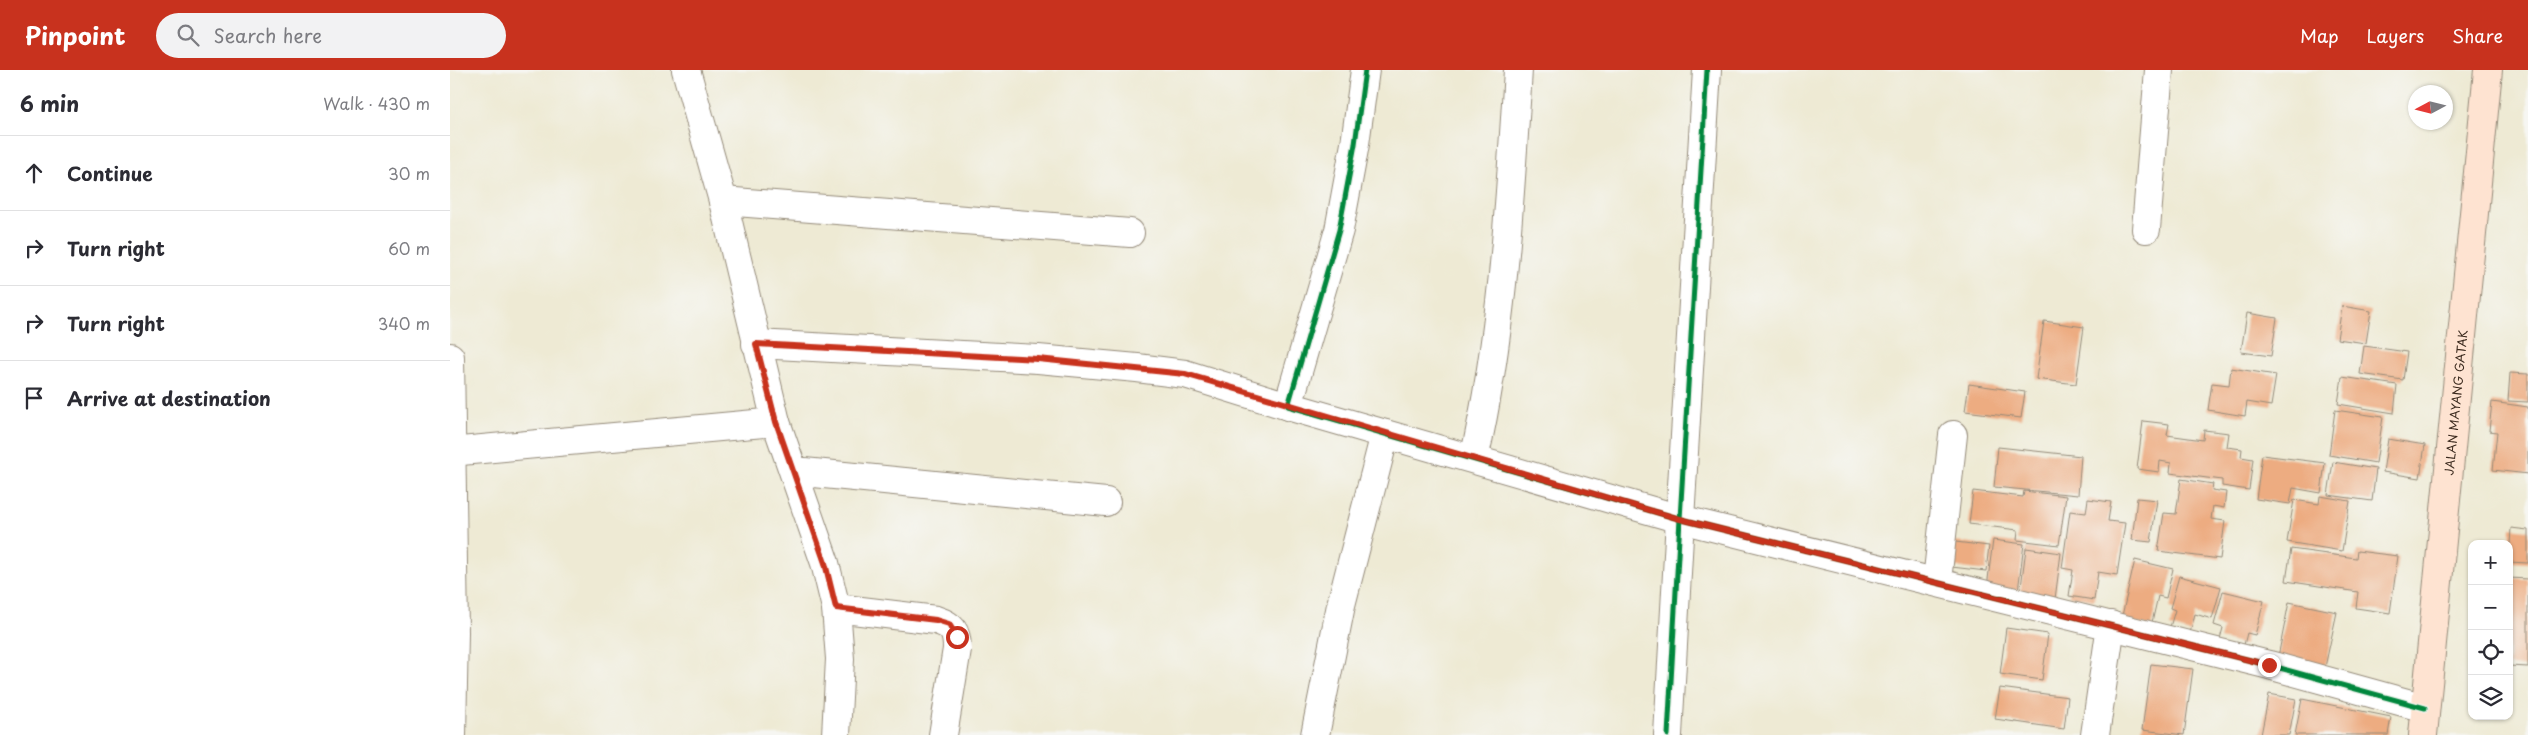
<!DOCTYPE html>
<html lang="en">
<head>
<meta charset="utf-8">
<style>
	:root { --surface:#fff; --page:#f2f2f3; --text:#2b2b33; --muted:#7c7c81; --line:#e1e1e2; --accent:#c8321e }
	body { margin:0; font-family:"Playpen Sans",sans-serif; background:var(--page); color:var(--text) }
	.controls { position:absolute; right:15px; bottom:15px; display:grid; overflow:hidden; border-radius:10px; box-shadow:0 1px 4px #0004 }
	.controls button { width:45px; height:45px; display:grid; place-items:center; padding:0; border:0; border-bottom:1px solid var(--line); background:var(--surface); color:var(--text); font:25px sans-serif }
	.compass { position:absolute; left:1958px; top:15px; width:45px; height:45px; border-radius:50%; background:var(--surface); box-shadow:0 1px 4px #0004; rotate:263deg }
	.stop { position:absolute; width:15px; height:15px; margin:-11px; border:4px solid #c8321e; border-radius:50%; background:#fff }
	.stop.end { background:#c8321e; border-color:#fff; box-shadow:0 1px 5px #0008 }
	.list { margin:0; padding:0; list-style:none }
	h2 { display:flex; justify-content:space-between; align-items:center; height:65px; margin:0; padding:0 20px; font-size:21px }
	h2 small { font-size:16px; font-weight:400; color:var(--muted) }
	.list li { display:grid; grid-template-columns:32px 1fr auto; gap:15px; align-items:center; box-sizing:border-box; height:75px; padding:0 20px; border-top:1px solid var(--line) }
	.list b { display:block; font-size:19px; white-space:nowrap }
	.list em { font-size:16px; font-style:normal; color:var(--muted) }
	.icon { flex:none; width:28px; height:28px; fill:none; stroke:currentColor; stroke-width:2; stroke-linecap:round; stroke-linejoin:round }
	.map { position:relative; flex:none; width:2078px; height:665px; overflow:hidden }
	header { display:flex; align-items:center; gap:30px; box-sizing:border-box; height:70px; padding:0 25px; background:var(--accent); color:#fff }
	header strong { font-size:24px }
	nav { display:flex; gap:28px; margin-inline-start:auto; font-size:18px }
	.search { width:350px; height:45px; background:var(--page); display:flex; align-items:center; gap:12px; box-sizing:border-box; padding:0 18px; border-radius:28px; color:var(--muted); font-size:19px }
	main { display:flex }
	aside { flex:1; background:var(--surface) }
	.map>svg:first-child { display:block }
	.building { fill:#edac81 }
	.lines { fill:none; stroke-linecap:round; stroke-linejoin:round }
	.street-casing { stroke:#948a79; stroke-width:30 }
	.secondary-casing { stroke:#948a79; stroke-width:30 }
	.street { stroke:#fff; stroke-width:28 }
	.secondary { stroke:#fee3d1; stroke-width:28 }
	.cycleway-casing { stroke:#f6f6f2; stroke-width:8 }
	.cycleway { stroke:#00873e; stroke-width:5 }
	.route { stroke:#c8321e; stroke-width:6 }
	.labels { text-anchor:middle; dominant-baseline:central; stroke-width:5; stroke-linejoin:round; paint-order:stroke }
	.street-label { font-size:12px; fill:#3b2a1e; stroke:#f6f6f2 }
</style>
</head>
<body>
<header>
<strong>Pinpoint</strong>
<div class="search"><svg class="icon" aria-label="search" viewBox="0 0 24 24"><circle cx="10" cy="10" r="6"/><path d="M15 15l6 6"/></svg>Search here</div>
<nav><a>Map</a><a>Layers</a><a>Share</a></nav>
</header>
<main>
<aside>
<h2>6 min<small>Walk · 430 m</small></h2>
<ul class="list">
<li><svg class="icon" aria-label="ahead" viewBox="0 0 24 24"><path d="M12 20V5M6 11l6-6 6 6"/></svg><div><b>Continue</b></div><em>30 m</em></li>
<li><svg class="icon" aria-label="right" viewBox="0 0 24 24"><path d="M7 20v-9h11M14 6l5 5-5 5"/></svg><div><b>Turn right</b></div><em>60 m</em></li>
<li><svg class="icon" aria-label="right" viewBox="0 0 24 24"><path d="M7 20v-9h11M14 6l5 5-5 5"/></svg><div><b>Turn right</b></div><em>340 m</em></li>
<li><svg class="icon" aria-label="arrive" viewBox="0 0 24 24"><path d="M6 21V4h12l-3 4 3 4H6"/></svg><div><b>Arrive at destination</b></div></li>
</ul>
</aside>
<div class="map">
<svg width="2078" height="665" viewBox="0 0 2078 665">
	<rect width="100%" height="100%" fill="#f6f6f2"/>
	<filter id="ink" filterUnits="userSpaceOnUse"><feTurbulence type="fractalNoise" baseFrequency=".02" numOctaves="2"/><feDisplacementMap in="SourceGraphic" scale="10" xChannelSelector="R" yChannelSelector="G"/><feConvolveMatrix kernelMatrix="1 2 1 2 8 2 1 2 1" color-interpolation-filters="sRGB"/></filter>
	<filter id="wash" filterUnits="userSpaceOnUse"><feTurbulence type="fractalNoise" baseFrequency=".0096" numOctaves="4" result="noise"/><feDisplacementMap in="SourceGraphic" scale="20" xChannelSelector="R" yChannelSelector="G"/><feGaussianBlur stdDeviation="1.12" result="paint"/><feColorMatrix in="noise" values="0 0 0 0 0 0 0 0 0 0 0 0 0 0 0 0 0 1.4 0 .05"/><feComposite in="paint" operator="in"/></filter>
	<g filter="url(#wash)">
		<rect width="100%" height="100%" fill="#eeead4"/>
		<g id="blocks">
			<g class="building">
				<path d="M1892,236L1921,241L1916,273L1887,269Z"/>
				<path d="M1797,243L1827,248L1821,286L1791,282Z"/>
				<path d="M1594,251L1634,257L1626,314L1586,309Z"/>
				<path d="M1914,276L1957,282L1953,310L1910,304Z"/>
				<path d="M1781,298L1826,305L1821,336L1797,332L1795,346L1758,340L1762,313L1779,315Z"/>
				<path d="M2060,303L2078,304V332L2058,331Z"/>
				<path d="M1892,307L1947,315L1944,343L1888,334Z"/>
				<path d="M1519,314L1575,322L1571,348L1515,341Z"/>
				<path d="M2042,332L2078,337V404L2043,400L2047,362L2039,361Z"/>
				<path d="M1885,340L1933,347L1926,393L1879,385Z"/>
				<path d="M1693,351L1719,354L1717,365L1753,370L1754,360L1779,363L1777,377L1792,379L1791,387L1803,389L1799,420L1772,416V410L1720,403L1721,393L1710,391L1709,402L1687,399Z"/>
				<path d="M1938,369L1975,375L1970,408L1933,402Z"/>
				<path d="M1548,377L1631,386L1628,425L1544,417Z"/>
				<path d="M1812,385L1875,393L1871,423L1843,418L1840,434L1806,429Z"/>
				<path d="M1883,392L1926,399L1922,431L1878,425Z"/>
				<path d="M1731,409L1763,414L1762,420L1776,422L1774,438L1763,436L1761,449L1775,451L1770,489L1708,481L1714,443L1726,444Z"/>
				<path d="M1523,421L1573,427L1574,421L1616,426L1609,475L1567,470L1568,460L1519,454Z"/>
				<path d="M1870,426L1900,431L1892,481L1837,472L1844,430L1869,434Z"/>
				<path d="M1687,428L1707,430L1701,472L1682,470Z"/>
				<path d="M1638,429L1661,432L1658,451L1675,453L1667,505L1648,502L1644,530L1619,526L1623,500L1612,498L1620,441L1636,443Z"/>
				<path d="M2061,458L2078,460V493L2059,492Z"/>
				<path d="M1543,470L1574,474L1568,521L1537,517Z"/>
				<path d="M1497,471L1539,476L1536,501L1493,496Z"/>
				<path d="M1576,478L1611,483L1605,529L1570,525Z"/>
				<path d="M1841,479L1906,488L1907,481L1948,486L1940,543L1906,538L1908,522L1836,511Z"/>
				<path d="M1685,490L1723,499L1716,528L1708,526L1701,557L1671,550Z"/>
				<path d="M1729,506L1771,517L1762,549L1745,544L1740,563L1720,557L1725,540L1720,538Z"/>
				<path d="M2059,508L2078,509V597L2059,596Z"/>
				<path d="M1773,521L1814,531L1805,565L1797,563L1794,575L1770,569L1773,558L1764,555Z"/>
				<path d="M1839,532L1887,542L1875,597L1828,587Z"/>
				<path d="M1556,558L1598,564L1592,610L1550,604Z"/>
				<path d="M1701,594L1743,599L1734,665L1692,660Z"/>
				<path d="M1550,618L1618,627L1614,659L1545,649Z"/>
				<path d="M1819,624L1846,629L1839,665H1811Z"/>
				<path d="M1852,629L1941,647L1938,665H1845Z"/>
			</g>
		</g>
	</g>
	<g filter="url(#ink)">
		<use href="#blocks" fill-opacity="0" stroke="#948a79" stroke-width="1"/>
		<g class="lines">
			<g class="street-casing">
				<g id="street">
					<path d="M236,0L273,131L326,352L375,493L386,538L390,589L386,665"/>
					<path d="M915,0L905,74L889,160L838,336L1230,449L1218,665"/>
					<path d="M1257,0L1230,449L1819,595L1975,638"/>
					<path d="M273,131L680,163"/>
					<path d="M1696,159L1709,0"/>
					<path d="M306,274L588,289L687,298L735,304L838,336"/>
					<path d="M0,287L4,562L2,665"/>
					<path d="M0,382L326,352"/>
					<path d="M1024,389C1053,263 1060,129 1068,0"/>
					<path d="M344,401L656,432"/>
					<path d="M1487,511L1503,365"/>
					<path d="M386,538L486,550C502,555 507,561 507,579L493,665"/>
					<path d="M865,665L891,535L935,364"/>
					<path d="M1645,665L1661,555"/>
				</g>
			</g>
			<g class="secondary-casing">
				<g id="secondary">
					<path id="s1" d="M1973,665L2038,0"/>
				</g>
			</g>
			<use href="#street" class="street"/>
			<use href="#secondary" class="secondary"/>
			<g class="cycleway-casing">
				<g id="cycleway">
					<path d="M915,0L905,74L889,160L838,336L1230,449L1218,665"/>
					<path d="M1257,0L1230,449L1819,595L1975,638"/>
				</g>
			</g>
			<use href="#cycleway" class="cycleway"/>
		</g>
	</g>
	<g class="lines" filter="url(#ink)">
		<path class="route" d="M507,567L499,554L486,550L386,538L375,493L326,352L306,274L588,289L735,304L1230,449L1819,595"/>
	</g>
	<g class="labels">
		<g class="street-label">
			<text stroke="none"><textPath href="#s1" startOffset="334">JALAN MAYANG GATAK</textPath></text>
		</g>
	</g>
</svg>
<div class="controls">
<button>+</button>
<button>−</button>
<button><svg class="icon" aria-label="locate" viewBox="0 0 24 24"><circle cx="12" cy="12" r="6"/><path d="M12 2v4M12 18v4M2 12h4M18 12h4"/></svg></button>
<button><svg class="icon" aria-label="layers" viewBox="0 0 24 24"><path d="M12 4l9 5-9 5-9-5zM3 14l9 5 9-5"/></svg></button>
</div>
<svg class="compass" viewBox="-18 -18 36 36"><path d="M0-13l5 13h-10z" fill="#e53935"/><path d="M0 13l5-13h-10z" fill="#7c7c81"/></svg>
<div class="stop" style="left:507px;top:567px"></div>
<div class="stop end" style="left:1819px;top:595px"></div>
</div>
</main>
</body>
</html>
